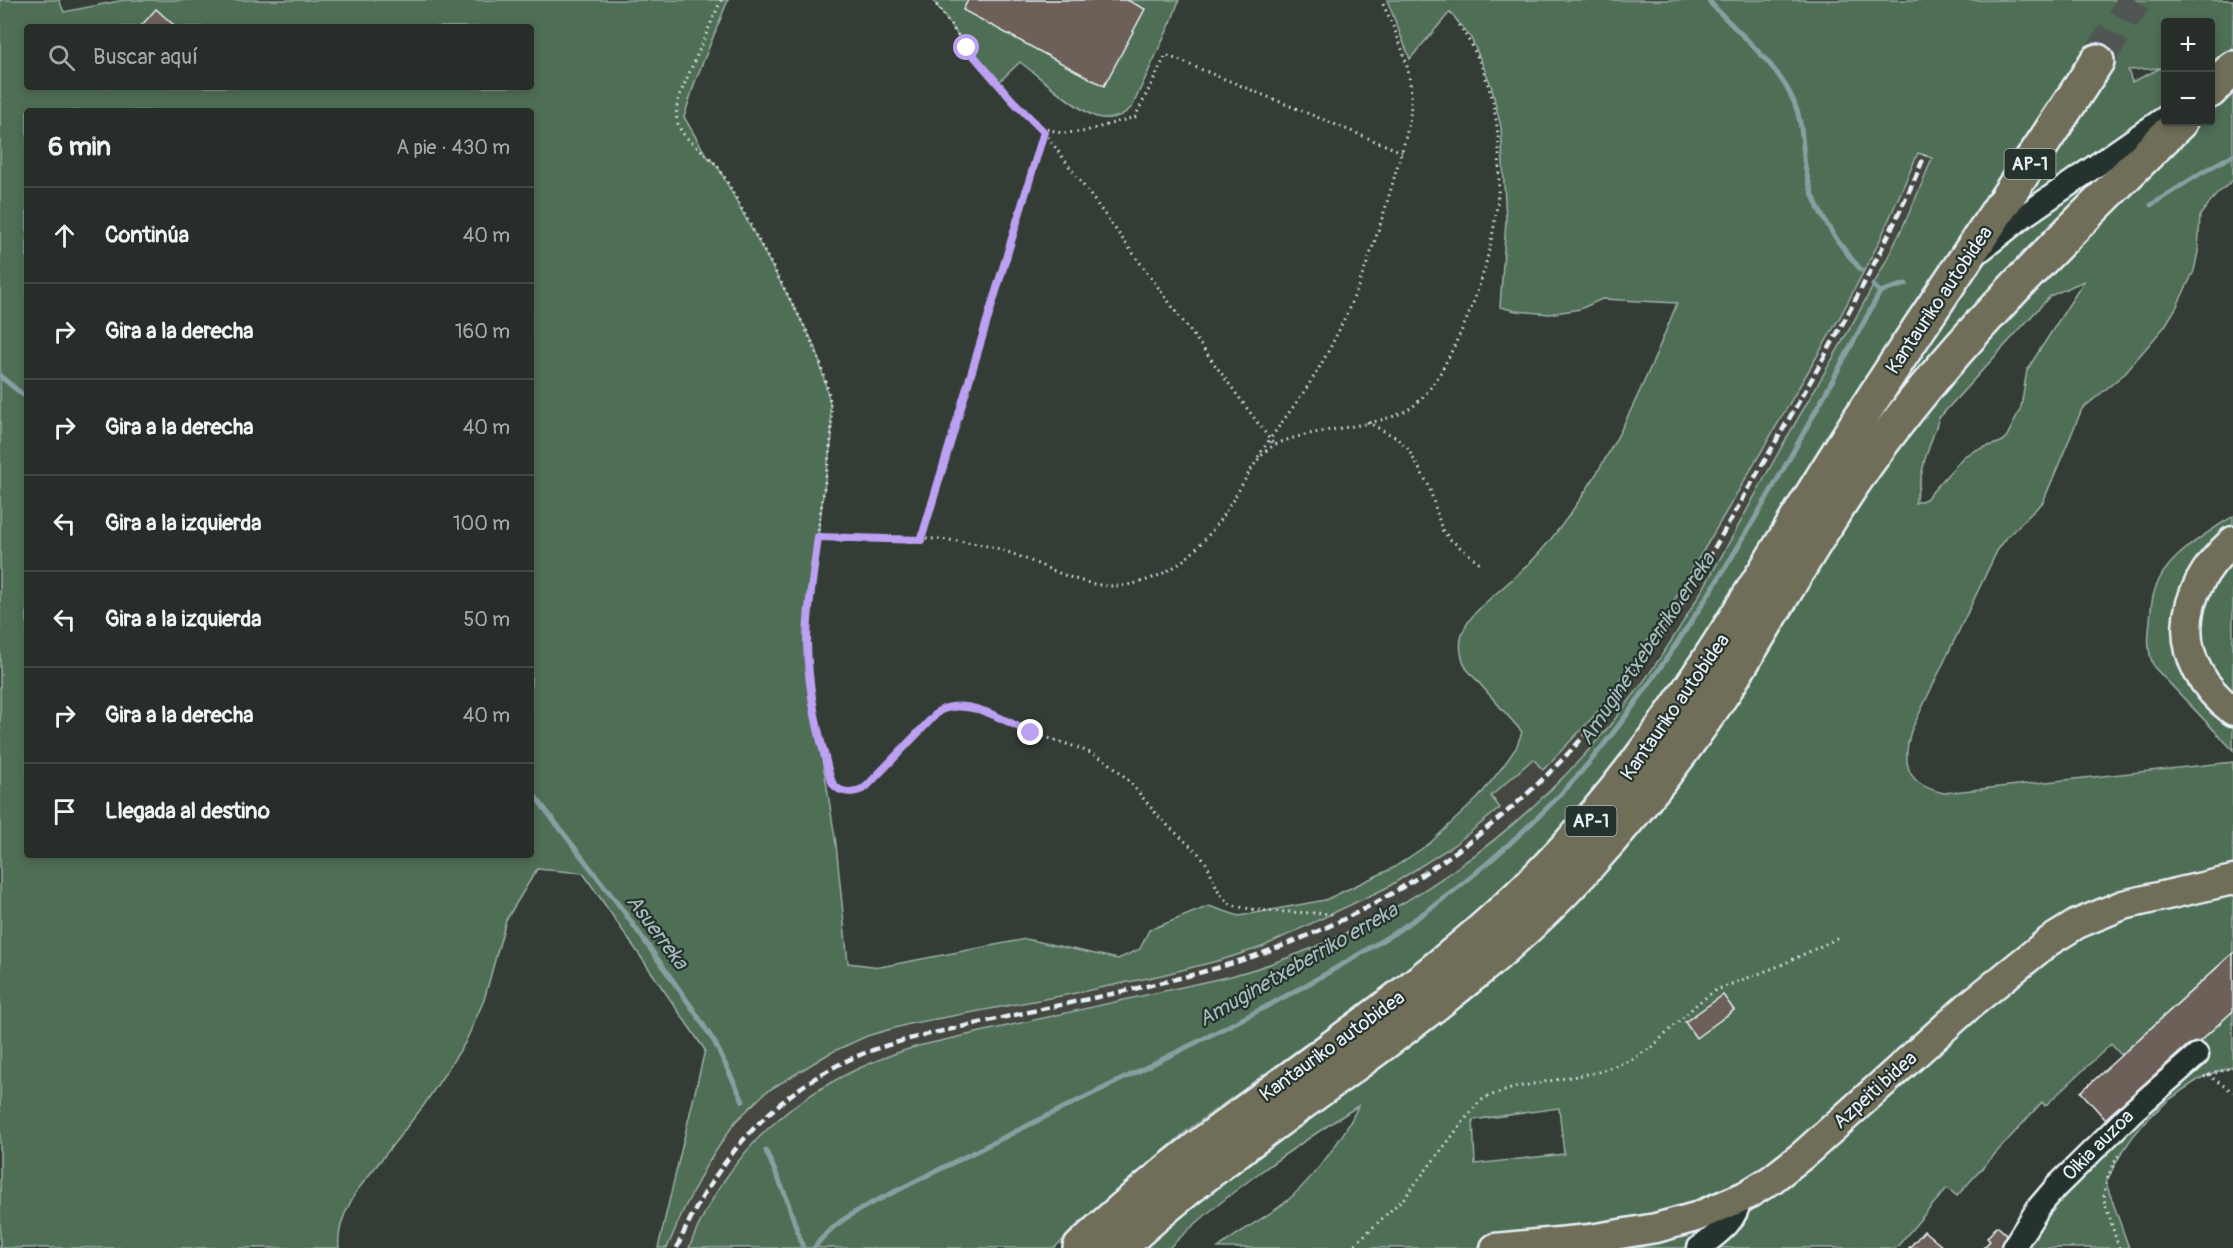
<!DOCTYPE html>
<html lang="es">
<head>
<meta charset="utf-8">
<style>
	:root { --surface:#272d28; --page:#333934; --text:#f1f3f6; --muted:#a4a8a8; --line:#434945 }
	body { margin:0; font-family:Pangolin,sans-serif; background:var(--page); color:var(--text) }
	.controls { position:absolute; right:18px; top:18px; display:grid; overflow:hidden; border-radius:6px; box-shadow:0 3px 9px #0003 }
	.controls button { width:54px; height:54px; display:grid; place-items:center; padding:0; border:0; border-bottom:2px solid var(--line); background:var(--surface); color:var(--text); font:30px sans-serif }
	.stop { position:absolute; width:18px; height:18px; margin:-14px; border:4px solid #bca0f2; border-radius:50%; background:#fff }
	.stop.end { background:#bca0f2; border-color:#fff; box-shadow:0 2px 6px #0008 }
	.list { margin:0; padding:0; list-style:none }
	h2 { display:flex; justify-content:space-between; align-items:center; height:78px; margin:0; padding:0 24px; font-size:26px }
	h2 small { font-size:20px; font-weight:400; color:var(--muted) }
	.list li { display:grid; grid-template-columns:39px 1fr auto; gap:18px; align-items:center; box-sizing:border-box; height:96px; padding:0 24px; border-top:2px solid var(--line) }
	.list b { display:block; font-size:22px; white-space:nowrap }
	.list em { font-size:20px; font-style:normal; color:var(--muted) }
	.icon { flex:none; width:33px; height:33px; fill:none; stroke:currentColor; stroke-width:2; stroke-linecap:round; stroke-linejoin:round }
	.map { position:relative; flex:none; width:2233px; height:1248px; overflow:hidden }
	.search { position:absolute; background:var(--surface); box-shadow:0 3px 9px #0003; left:24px; top:24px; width:510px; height:66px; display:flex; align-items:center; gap:15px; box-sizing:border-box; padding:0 21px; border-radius:6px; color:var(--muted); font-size:22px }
	.panel { position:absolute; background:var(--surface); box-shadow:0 3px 9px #0003; left:24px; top:108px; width:510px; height:750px; border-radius:6px }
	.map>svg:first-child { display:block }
	.built { fill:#454740 }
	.green { fill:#4f6e57; stroke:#9cb0a8; stroke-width:1.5; fill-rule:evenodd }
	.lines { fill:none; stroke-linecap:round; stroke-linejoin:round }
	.stream { stroke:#869fa0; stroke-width:5 }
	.building { fill:#6c6058; stroke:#e8f1f8; stroke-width:1.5 }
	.highway-tunnel { stroke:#4f5753; stroke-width:33; stroke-dasharray:33 16; stroke-linecap:butt }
	.minor-casing { stroke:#e8f1f8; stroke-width:27 }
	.major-casing { stroke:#e8f1f8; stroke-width:33 }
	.highway-casing { stroke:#e8f1f8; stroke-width:38 }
	.path { stroke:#e8f1f8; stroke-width:3; stroke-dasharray:1.5 4.5; stroke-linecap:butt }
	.minor { stroke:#26332d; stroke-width:22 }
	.major { stroke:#706e59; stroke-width:28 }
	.highway { stroke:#706e59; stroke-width:33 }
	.rail { stroke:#e8f1f8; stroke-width:4.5; stroke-dasharray:9 4.5; stroke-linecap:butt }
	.route { stroke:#bca0f2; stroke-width:8 }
	.labels { text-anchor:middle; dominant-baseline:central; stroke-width:4.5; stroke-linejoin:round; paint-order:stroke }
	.shield { fill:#26332d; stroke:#aeb8bb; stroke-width:1.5 }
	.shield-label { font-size:18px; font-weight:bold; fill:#e8f1f8 }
	.street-label { font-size:20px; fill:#e8f1f8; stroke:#26332d }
	.water-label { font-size:21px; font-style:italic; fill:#a6bbbe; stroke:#26332d }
</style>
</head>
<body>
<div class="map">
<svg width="2233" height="1248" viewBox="0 0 2233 1248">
	<rect width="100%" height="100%" fill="#343c36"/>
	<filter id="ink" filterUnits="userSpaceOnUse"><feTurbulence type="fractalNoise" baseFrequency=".0167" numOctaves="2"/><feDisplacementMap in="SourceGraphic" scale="12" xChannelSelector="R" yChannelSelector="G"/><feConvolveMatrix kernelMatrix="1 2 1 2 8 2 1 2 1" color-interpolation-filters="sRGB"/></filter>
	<g filter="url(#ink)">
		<path class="built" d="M1919,152L1933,158L1880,273L1693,604L1626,705L1561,779L1512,827L1449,875L1397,907L1326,942L1281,961L1231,976L918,1046L880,1059L837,1080L782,1117L743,1152L714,1195L689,1248H667L683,1211L706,1166L735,1122L766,1092L830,1053L867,1036L909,1024L1066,995L1162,975L1221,960L1262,947L1388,887L1454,845L1500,808L1491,796L1533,759L1544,770L1596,714L1664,618L1840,317L1879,242Z"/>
		<g class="green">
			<path d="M0,0H59L64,12L124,0H728L695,82L684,117L706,155L718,167L816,348L830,403L832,437L823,495L809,613L807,644L810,681L836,844L848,963L880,967L1026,939L1118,959L1140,949L1149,930L1209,906L1239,916L1325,900L1393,868L1430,843L1478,798L1504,765L1516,748L1522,732L1466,668C1448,632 1476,611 1501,589C1515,577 1529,565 1541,551C1603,479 1642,392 1677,303L1602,299L1580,309L1549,314L1516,311L1500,307L1506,221L1501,127L1491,85L1481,61L1471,38L1450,12L1410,59L1387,0H2233V50L2211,71L2210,22H2166L2165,106L2015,213L1866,378L1701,645L1638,738L1566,826L1513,880L1455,932L1368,999L1189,1129L1113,1194L1054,1248H689C731,1141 809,1079 918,1046L1231,976C1390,932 1526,834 1626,705C1688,625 1733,534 1782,446C1836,352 1894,259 1932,158L1918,153L1879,242L1840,317L1664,618L1596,714L1543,770L1533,759L1491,796L1500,808L1454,845L1388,887L1262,947L1221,960L1162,975L1066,995L909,1024L867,1036L830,1053L766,1092L735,1122L706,1166L683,1211L667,1248H658L705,1050L583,873L537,869L506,920L484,1000L465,1043L424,1105L356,1192C346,1210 337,1227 339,1248H0ZM27,27H531V87H27ZM2161,68L2132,82L2128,70H2129ZM27,111H531V855H27Z"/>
			<path d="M933,0H1179L1172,20L1132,107C1123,116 1111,121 1097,117C1080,112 1037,75 1020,62L998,83L967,48Z"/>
			<path d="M2233,90V180L2216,195L2200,215L2198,252L2194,271L2176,308L2165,326L2123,375L2082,409L2043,502L2008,536L1997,551L1911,731C1901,765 1907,785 1944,793L2233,762V964L2227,958L2121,1055L2111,1044L2045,1106L2042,1102L1957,1196L1947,1188L1896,1248H1218C1237,1233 1259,1221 1279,1207C1307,1187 1345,1137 1358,1106C1291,1149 1226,1193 1169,1248H1145C1291,1119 1468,1024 1600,878C1653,820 1700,758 1743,692C1790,620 1831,544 1881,474C1974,343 2090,234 2203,122H2210L2211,113ZM2084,281L2027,370L2021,407L2007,436L2001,442L1976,450L1964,456L1926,499L1915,503L1925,459L1939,418L2050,296ZM1559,1108L1564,1154L1475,1164L1473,1120Z"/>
			<path d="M2125,156L1869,440L1862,436L1978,266L2033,221Z"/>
			<path d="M2233,516V750L2154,667C2147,651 2148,638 2150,621C2151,607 2152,593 2159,580C2171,554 2209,532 2233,516Z"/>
			<path d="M2233,1011V1067C2221,1071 2208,1073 2198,1080C2155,1106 2126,1137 2106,1183L2129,1248H2013L2196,1045Z"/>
		</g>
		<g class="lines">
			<g class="stream">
				<path d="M1708,0C1736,32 1777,62 1794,102C1803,123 1802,144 1805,166C1812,207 1834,239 1861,270"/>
				<path d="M2151,205L2201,173L2233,155"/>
				<path d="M1880,292L1906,284"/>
				<path d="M0,376L27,398"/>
				<path d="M531,791L622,909L693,1009L715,1043L743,1101"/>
				<path d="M766,1151L785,1194L803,1248"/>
				<path d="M814,1248C829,1227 849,1215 872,1203C960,1159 1048,1115 1137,1072C1217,1032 1297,993 1373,946C1441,906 1504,852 1559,796C1605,748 1642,695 1679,640C1753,529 1817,410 1880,292L1873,285"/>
			</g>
		</g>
		<g class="building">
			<path d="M968,0H1127L1145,9L1104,86L963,10Z"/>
			<path d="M156,9L176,27H140Z"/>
			<path d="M2233,953V1011L2199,1042L2188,1045L2105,1119L2081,1092Z"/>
			<path d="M1723,995L1734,1010L1696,1038L1685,1022Z"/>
			<path d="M1997,1226L2006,1234L2000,1248H1983L1990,1241L1987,1238Z"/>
			<path d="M1924,1231L1944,1248H1909Z"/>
		</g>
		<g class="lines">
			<path class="highway-tunnel" d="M2097,61L2135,0"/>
			<g class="minor-casing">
				<g id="minor">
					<path d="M1981,250L2025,215L2166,117"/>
					<path d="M1699,1248C1717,1234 1736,1223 1740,1198"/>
					<path d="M2013,1248L2039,1207L2056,1187L2133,1111L2197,1055"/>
				</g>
			</g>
			<g class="major-casing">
				<g id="major">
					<path d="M2233,541C2175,592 2169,662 2233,711"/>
					<path d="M1495,1248L1590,1239L1656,1228L1696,1217L1745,1196L1771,1180L1803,1155L1971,1004L2048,942L2077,924L2123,905L2233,880"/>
				</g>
			</g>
			<g class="highway-casing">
				<g id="highway">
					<path d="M2210,91L2233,68"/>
					<path d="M1080,1248C1225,1108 1408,1013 1548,867C1670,741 1750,592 1843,445C1925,315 2014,190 2097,61"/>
					<path d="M1119,1248C1265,1113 1446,1020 1581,873C1634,815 1683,754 1726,688C1774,613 1816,535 1868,462C1958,336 2070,231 2180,122"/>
				</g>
			</g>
			<g class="path">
				<path d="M721,0L680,94C666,138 697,140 718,167C724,175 728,184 733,192C749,223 766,254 782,284C803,324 823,357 830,401C835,434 827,464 823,496C816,543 806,598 807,645C808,681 814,718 824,753C829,773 832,799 861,790L939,711C965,697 992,715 1016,726C1043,738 1074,744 1101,758C1126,772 1142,799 1161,819C1174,832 1188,843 1201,856C1213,869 1214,893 1229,903C1245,913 1309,912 1332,914"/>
				<path d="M933,0L967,48L1012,100L1039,127L1062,133L1082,132L1135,117L1166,55L1402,152"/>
				<path d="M1044,132L1274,445"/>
				<path d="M1367,422L1395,437L1408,449L1429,486L1442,530L1451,540L1481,564"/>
				<path d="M1258,457C1275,430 1296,405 1313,378C1352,314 1376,243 1396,171C1403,146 1412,122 1411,95C1410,61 1395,30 1381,0"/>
				<path d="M818,538C870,539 936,534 987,546C1031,555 1081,593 1127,585C1184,575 1211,536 1239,490C1247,476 1255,461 1267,450C1276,443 1286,440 1297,437C1328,428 1387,425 1412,407C1433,391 1446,363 1457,340C1503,248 1523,110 1457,23"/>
				<path d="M921,540L1044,132"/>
				<path d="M2208,1075L2233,1092"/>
				<path d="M2204,1077L2233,1067"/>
				<path d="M1351,1248L1406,1196L1466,1118L1480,1101L1489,1096L1517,1087L1598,1072L1631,1060L1652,1047L1698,1003L1716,990L1779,966L1838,938"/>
				<path d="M2119,1248L2104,1200C2104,1184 2111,1167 2120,1153"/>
			</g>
			<use href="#minor" class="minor"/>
			<use href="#major" class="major"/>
			<use href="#highway" class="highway"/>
			<path class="rail" d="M677,1248C712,1164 774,1090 860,1055C902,1038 945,1031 988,1021C1057,1005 1127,992 1195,974C1274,953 1351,921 1420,876C1495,828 1560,769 1615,699C1673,625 1718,541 1765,460C1823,361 1880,261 1925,155"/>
		</g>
	</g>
	<g class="lines" filter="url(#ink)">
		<path class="route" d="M967,48L1012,100L1044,132L921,540L818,537C814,572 807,608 807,643C808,682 815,721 825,757C827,765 829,777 833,784C841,795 856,793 866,787L939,711C967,696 1005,721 1031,733"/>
	</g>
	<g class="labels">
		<g class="shield">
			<rect x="2004.5" y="149" width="51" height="30" rx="4.5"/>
			<rect x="1565.5" y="806" width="51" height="30" rx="4.5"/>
		</g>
		<g class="shield-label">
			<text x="2030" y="164">AP-1</text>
			<text x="1591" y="821">AP-1</text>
		</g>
		<g class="street-label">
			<text transform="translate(1939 300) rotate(-56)">Kantauriko autobidea</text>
			<text transform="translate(1675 707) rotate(-55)">Kantauriko autobidea</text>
			<text transform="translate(1332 1046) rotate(-36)">Kantauriko autobidea</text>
			<text transform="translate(1875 1090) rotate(-42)">Azpeiti bidea</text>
			<text transform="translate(2098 1145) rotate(-45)">Oikia auzoa</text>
		</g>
		<g class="water-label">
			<text transform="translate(1647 649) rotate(-56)">Amuginetxeberriko erreka</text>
			<text transform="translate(657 932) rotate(53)">Asuerreka</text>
			<text transform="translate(1298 965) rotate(-30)">Amuginetxeberriko erreka</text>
		</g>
	</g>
</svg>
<div class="controls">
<button>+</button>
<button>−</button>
</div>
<div class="stop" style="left:967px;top:48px"></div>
<div class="stop end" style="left:1031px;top:733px"></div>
<div class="search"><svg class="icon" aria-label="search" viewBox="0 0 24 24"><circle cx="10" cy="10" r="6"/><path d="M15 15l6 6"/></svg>Buscar aquí</div>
<section class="panel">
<h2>6 min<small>A pie · 430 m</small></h2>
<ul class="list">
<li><svg class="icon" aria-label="ahead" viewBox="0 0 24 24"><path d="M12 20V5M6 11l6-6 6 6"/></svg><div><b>Continúa</b></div><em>40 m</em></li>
<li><svg class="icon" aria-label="right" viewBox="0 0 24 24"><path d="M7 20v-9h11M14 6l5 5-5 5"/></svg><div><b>Gira a la derecha</b></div><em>160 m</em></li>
<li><svg class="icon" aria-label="right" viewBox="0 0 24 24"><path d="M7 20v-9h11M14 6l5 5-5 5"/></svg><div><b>Gira a la derecha</b></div><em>40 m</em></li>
<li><svg class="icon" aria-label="left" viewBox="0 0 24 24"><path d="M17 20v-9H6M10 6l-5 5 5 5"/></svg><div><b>Gira a la izquierda</b></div><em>100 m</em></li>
<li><svg class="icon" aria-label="left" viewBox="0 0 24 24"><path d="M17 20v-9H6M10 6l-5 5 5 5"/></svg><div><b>Gira a la izquierda</b></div><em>50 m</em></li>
<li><svg class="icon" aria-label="right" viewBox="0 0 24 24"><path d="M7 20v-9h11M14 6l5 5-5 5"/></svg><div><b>Gira a la derecha</b></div><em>40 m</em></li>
<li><svg class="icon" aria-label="arrive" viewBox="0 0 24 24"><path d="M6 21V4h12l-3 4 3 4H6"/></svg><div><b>Llegada al destino</b></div></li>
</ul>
</section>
</div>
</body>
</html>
